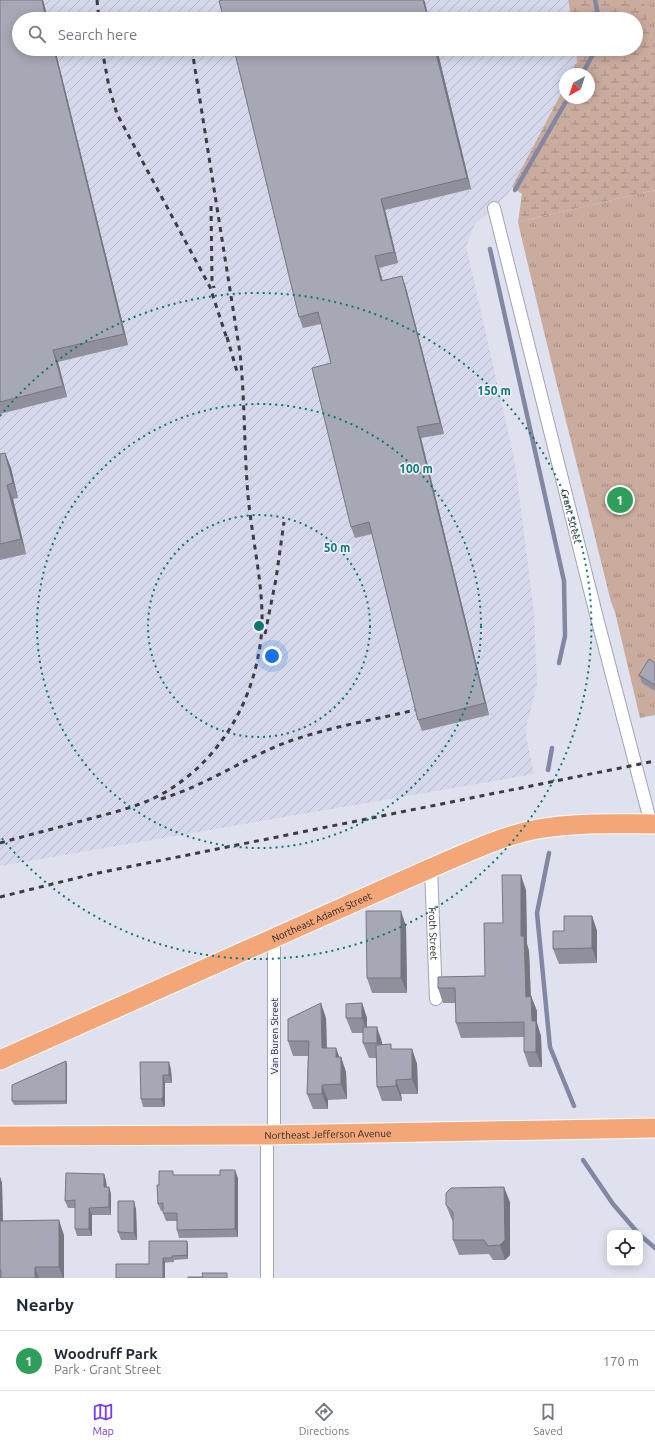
<!DOCTYPE html>
<html lang="en">
<head>
<meta charset="utf-8">
<style>
	:root { --surface:#fff; --page:#f2f2f3; --text:#1f2937; --muted:#747a83; --line:#e0e1e3; --accent:#7c3aed }
	body { margin:0; font-family:Ubuntu,sans-serif; background:var(--page); color:var(--text) }
	.controls { position:absolute; right:12px; bottom:12px; display:grid; overflow:hidden; border-radius:8px; box-shadow:0 2px 10px #0003 }
	.controls button { width:36px; height:36px; display:grid; place-items:center; padding:0; border:0; border-bottom:1px solid var(--line); background:var(--surface); color:var(--text); font:20px sans-serif }
	.compass { position:absolute; left:559px; top:68px; width:36px; height:36px; border-radius:50%; background:var(--surface); box-shadow:0 2px 10px #0003; rotate:219deg }
	.you { position:absolute; left:272px; top:656px; width:14px; height:14px; margin:-10px; border:3px solid #fff; border-radius:50%; background:#1a73e8; box-shadow:0 0 0 6px #1a73e833 }
	.badge { display:grid; place-items:center; width:26px; height:26px; border-radius:50%; background:var(--accent); color:#fff; font-size:13px; font-weight:700 }
	.pin { position:absolute; translate:-50% -50%; border:2px solid #fff; box-shadow:0 1px 4px #0006 }
	.list { margin:0; padding:0; list-style:none }
	h2 { display:flex; justify-content:space-between; align-items:center; height:52px; margin:0; padding:0 16px; font-size:17px }
	h2 small { font-size:13px; font-weight:400; color:var(--muted) }
	.list li { display:grid; grid-template-columns:26px 1fr auto; gap:12px; align-items:center; box-sizing:border-box; height:60px; padding:0 16px; border-top:1px solid var(--line) }
	.list b { display:block; font-size:15px; white-space:nowrap }
	.list p { margin:0; font-size:13px; white-space:nowrap; color:var(--muted) }
	.list em { font-size:13px; font-style:normal; color:var(--muted) }
	.icon { flex:none; width:22px; height:22px; fill:none; stroke:currentColor; stroke-width:2; stroke-linecap:round; stroke-linejoin:round }
	.map { position:relative; flex:none; width:655px; height:1278px; overflow:hidden }
	.search { position:absolute; background:var(--surface); box-shadow:0 2px 10px #0003; left:12px; right:12px; top:12px; height:44px; display:flex; align-items:center; gap:10px; box-sizing:border-box; padding:0 14px; border-radius:22px; color:var(--muted); font-size:15px }
	.sheet { height:112px; background:var(--surface) }
	nav { display:flex; justify-content:space-around; align-items:center; box-sizing:border-box; height:56px; border-top:1px solid var(--line); background:var(--surface); font-size:11px; color:var(--muted) }
	nav a { display:grid; justify-items:center; gap:2px }
	nav .on { color:var(--accent) }
	.map>svg:first-child { display:block }
	.industrial { fill:url(#industrial-furrows) }
	.wetland { fill:url(#wetland-marsh) }
	.park { fill:url(#park-tufts) }
	.lines { fill:none; stroke-linecap:round; stroke-linejoin:round }
	.stream { stroke:#8487a3; stroke-width:4.5 }
	.minor-casing { stroke:#a3a4b0; stroke-width:14 }
	.primary-casing { stroke:#fff; stroke-width:21 }
	.minor { stroke:#fff; stroke-width:12 }
	.primary { stroke:#f3a677; stroke-width:19 }
	.rail { stroke:#3c3c42; stroke-width:3; stroke-dasharray:5 5; stroke-linecap:butt }
	.wall { fill:#90909c }
	.shaded-wall { fill:#75767f }
	.building { fill:#a7a8b5; stroke:#75767f }
	.ring { fill:none; stroke:#0f766e; stroke-width:2; stroke-dasharray:2 4 }
	.labels { text-anchor:middle; dominant-baseline:central; stroke-width:3.5; stroke-linejoin:round; paint-order:stroke }
	.street-label { font-size:10px; fill:#28282d; stroke:#eceefb }
	.centre { fill:#0f766e; stroke:#eceefb; stroke-width:2 }
	.ring-label { font-size:12px; text-anchor:middle; font-weight:bold; fill:#0f766e; stroke:#eceefb; stroke-width:3.5; stroke-linejoin:round; paint-order:stroke }
</style>
</head>
<body>
<div class="map">
<svg width="655" height="1278" viewBox="0 0 655 1278">
	<defs>
		<pattern id="industrial-furrows" width="10" height="10" patternUnits="userSpaceOnUse"><rect width="10" height="10" fill="#d5d7eb"/><path d="M-1 1l2-2M0 10L10 0M9 11l2-2" fill="none" stroke="#b7b9ca"/></pattern>
		<pattern id="wetland-marsh" width="20" height="14" patternUnits="userSpaceOnUse"><rect width="20" height="14" fill="#caac9e"/><path d="M1 5h8M5 5V1M11 12h8M15 12V8" fill="none" stroke="#a48c81"/></pattern>
		<pattern id="park-tufts" width="24" height="20" patternUnits="userSpaceOnUse"><rect width="24" height="20" fill="#caac9e"/><path d="M3 7l-1-3M5 7V3M7 7l1-3M15 17l-1-3M17 17v-4M19 17l1-3" fill="none" stroke="#a48c81"/></pattern>
	</defs>
	<rect width="100%" height="100%" fill="#dfe1ee"/>
	<path class="industrial" d="M0,0H568L572,19H19V49H576L577,62L571,74H565V86L509,193L475,224L466,246L515,463L534,614L537,685L527,723L526,736L534,774L0,866Z"/>
	<path class="wetland" d="M568,0H655V190L518,222L522,194L512,187L565,86V98H589V74H571L577,62L576,49H636V19H572Z"/>
	<g class="park">
		<path d="M643,0H655V56Z"/>
		<path d="M655,190V715L640,718L615,612L611,602C580,475 547,349 518,222Z"/>
	</g>
	<g class="lines">
		<g class="stream">
			<path d="M595,0L599,19"/>
			<path d="M582,74L596,49"/>
			<path d="M515,190L568,98"/>
			<path d="M490,249L564,581L565,636L559,663"/>
			<path d="M548,770L552,748"/>
			<path d="M549,853L537,913L550,1047L574,1106"/>
			<path d="M583,1160L613,1204L638,1233"/>
			<path d="M640,1235L655,1248"/>
		</g>
		<g class="minor-casing">
			<g id="minor">
				<path id="s1" d="M494,208L597,618L651,824"/>
				<path id="s2" d="M431,868L436,999"/>
				<path d="M274,938V1135"/>
				<path d="M267,1278V1135"/>
			</g>
		</g>
		<g class="primary-casing">
			<g id="primary">
				<path id="s3" d="M0,1060L431,868C466,853 501,836 538,829C576,822 617,824 655,824"/>
				<path id="s4" d="M0,1136L267,1135L655,1128"/>
			</g>
		</g>
		<use href="#minor" class="minor"/>
		<use href="#primary" class="primary"/>
		<g class="rail">
			<path d="M97,0L99,19"/>
			<path d="M102,49L109,87L117,114L210,287L228,342"/>
			<path d="M211,206L212,280L214,288"/>
			<path d="M227,337L238,375"/>
			<path d="M265,634L276,579L284,522"/>
			<path d="M161,799C207,785 246,757 290,741C330,727 373,720 415,710"/>
			<path d="M0,843C28,835 57,828 85,820C111,813 138,807 162,794C219,762 254,702 261,638C266,596 252,540 248,496C244,448 245,401 240,353L193,56"/>
			<path d="M0,897L93,874L655,761"/>
		</g>
	</g>
	<g class="wall">
		<path d="M0,0H43L48,19H19V49H55L128,345L58,362L67,397L0,414Z"/>
		<path d="M437,49L471,189L385,210L398,263L379,268L383,281L402,276L406,288L444,434L421,438L489,715L422,731L418,720L372,534L355,538L351,527L331,363L321,324L303,328L299,317Z"/>
		<path d="M5,453L11,468L18,498L13,499L26,554L0,560V454Z"/>
		<path d="M655,663V691L642,683L639,675Z"/>
		<path d="M526,890L527,944L529,951L531,996L537,1011V1023L541,1036L542,1067H529L524,1052V1037L461,1038L456,1023V1003H443L438,988L485,976L503,923Z"/>
		<path d="M592,916L597,931V963L559,964L553,949L564,931Z"/>
		<path d="M406,926L407,993H372L367,978Z"/>
		<path d="M362,1003L367,1018V1027L382,1042V1045L392,1049H412L417,1064L418,1094H401L402,1101H382L377,1087L376,1058H369L363,1043V1033H352L346,1018Z"/>
		<path d="M326,1018L327,1048H336L339,1057H341L346,1072L347,1099L328,1100V1109H313L307,1094L308,1056H293L288,1041Z"/>
		<path d="M66,1061L67,1065V1104L14,1105L12,1101Z"/>
		<path d="M169,1062L171,1070L172,1083H165V1105L164,1107H143L141,1099Z"/>
		<path d="M104,1174L106,1181L107,1187H109L111,1194V1215H92V1236H77L75,1229V1208H68L65,1201Z"/>
		<path d="M174,1175L238,1178V1237L179,1238L177,1230V1221H166L163,1213V1211H161L158,1204L159,1185Z"/>
		<path d="M0,1177L2,1183L3,1221L64,1235V1278H0Z"/>
		<path d="M510,1202V1255L505,1260H493L489,1254L459,1255L453,1240V1221L452,1220L446,1205Z"/>
		<path d="M136,1209L137,1240H121L118,1232Z"/>
		<path d="M188,1245V1259L174,1260V1262L149,1264Z"/>
	</g>
	<g class="shaded-wall">
		<path d="M42,0H43L48,19H46Z"/>
		<path d="M423,0H424L425,2L429,19H428Z"/>
		<path d="M54,49H55L128,345L124,334Z"/>
		<path d="M435,49H437L471,189L467,178Z"/>
		<path d="M381,199L385,210L398,263L394,252Z"/>
		<path d="M375,256L379,268L386,293L381,281Z"/>
		<path d="M402,276L406,288L444,434L440,423Z"/>
		<path d="M53,350L58,362L67,397L63,386Z"/>
		<path d="M417,427L421,438L489,715L485,703Z"/>
		<path d="M5,453L11,468L18,498L13,483Z"/>
		<path d="M7,485L13,499L26,554L21,539Z"/>
		<path d="M521,875L526,890L527,944L529,951L531,1007V996L537,1011V1023L541,1036L542,1067L536,1052L532,1021L526,997L521,936Z"/>
		<path d="M401,911L406,926L407,993L401,978Z"/>
		<path d="M592,916L597,931V963L592,948Z"/>
		<path d="M321,1003L326,1018L327,1063L322,1048Z"/>
		<path d="M362,1003L367,1018V1033L362,1018Z"/>
		<path d="M377,1027L382,1042L383,1058L377,1043Z"/>
		<path d="M336,1048L341,1062V1057L346,1072L347,1099L341,1084L336,1057Z"/>
		<path d="M412,1049L417,1064L418,1094L412,1079Z"/>
		<path d="M66,1061L67,1065V1104L66,1101Z"/>
		<path d="M169,1062L171,1070L172,1083L169,1075Z"/>
		<path d="M163,1075L165,1083V1105L164,1107L161,1099Z"/>
		<path d="M396,1080L401,1094L402,1101L396,1086Z"/>
		<path d="M322,1085L328,1100V1109L322,1094Z"/>
		<path d="M235,1170L238,1178V1237L235,1229Z"/>
		<path d="M104,1174L106,1181L107,1194L104,1187Z"/>
		<path d="M0,1177L2,1183L3,1235L0,1228Z"/>
		<path d="M109,1187L111,1194V1215L109,1207Z"/>
		<path d="M504,1187L510,1202V1255L505,1260L500,1245Z"/>
		<path d="M134,1201L136,1209L137,1240L134,1233Z"/>
		<path d="M89,1208L92,1215V1236L89,1229Z"/>
		<path d="M59,1220L64,1235V1278H63L59,1267Z"/>
		<path d="M187,1241L188,1245V1259L187,1255Z"/>
		<path d="M163,1258L165,1262V1278H163Z"/>
		<path d="M35,1267L39,1278H35Z"/>
	</g>
	<g class="building">
		<path d="M0,0H42L46,19H19V49H54L124,334L53,350L63,386L0,402Z"/>
		<path d="M222,0H423L428,19H224L219,1Z"/>
		<path d="M234,49H435L467,178L381,199L394,252L375,256L381,281L402,276L440,423L417,427L485,703L418,720L369,522L351,527L312,368L331,363L318,312L299,317Z"/>
		<path d="M5,453L13,483L7,485L21,539L0,544V454Z"/>
		<path d="M649,659L655,663V685L639,675Z"/>
		<path d="M502,875H521V936H524L526,997L531,996L532,1021H536V1052H524V1022L456,1023L455,988H438V977L485,976L484,923H503Z"/>
		<path d="M366,911H401V978H367Z"/>
		<path d="M564,916H592V948L553,949V931H564Z"/>
		<path d="M321,1003L322,1048H336V1057H341V1084L322,1085V1094H307L309,1041H288V1019Z"/>
		<path d="M362,1003V1018H346V1004Z"/>
		<rect x="363" y="1027" width="14" height="16"/>
		<path d="M391,1044V1049H412V1079L396,1080V1086L377,1087L376,1045Z"/>
		<path d="M66,1061V1101H12V1085Z"/>
		<path d="M140,1062H169V1075H163V1097L161,1099H141Z"/>
		<path d="M220,1170H235V1229L177,1230V1213H163V1203L158,1204L157,1185H159V1171H173V1175H220Z"/>
		<path d="M66,1173L104,1174V1187H109V1207L89,1208V1229H75V1200L65,1201Z"/>
		<path d="M504,1187L505,1240L500,1245L488,1246L484,1240H453V1212L446,1205V1193L451,1188Z"/>
		<path d="M118,1201H134V1233L118,1232Z"/>
		<path d="M59,1220V1267H35V1278H1V1270H0V1221Z"/>
		<path d="M149,1241H187V1255L172,1256V1258H163V1278H116V1264H149Z"/>
		<path d="M202,1273H227V1278H188V1277H203Z"/>
	</g>
	<g class="ring">
		<circle cx="259" cy="626" r="111"/>
		<circle cx="259" cy="626" r="222"/>
		<path d="M0 416A333 333 0 1 1 0 836"/>
	</g>
	<g class="labels">
		<g class="street-label">
			<text stroke="none"><textPath href="#s1" startOffset="318">Grant Street</textPath></text>
			<text stroke="none"><textPath href="#s3" startOffset="352">Northeast Adams Street</textPath></text>
			<text stroke="none"><textPath href="#s2" startOffset="65">Troth Street</textPath></text>
			<text transform="translate(274 1036) rotate(-90)">Van Buren Street</text>
			<text stroke="none"><textPath href="#s4" startOffset="328">Northeast Jefferson Avenue</textPath></text>
		</g>
	</g>
	<circle cx="259" cy="626" r="6" class="centre"/>
	<g class="ring-label">
		<text x="494" y="395">150 m</text>
		<text x="416" y="473">100 m</text>
		<text x="337" y="552">50 m</text>
	</g>
</svg>
<div class="controls">
<button><svg class="icon" aria-label="locate" viewBox="0 0 24 24"><circle cx="12" cy="12" r="6"/><path d="M12 2v4M12 18v4M2 12h4M18 12h4"/></svg></button>
</div>
<svg class="compass" viewBox="-18 -18 36 36"><path d="M0-13l5 13h-10z" fill="#e53935"/><path d="M0 13l5-13h-10z" fill="#747a83"/></svg>
<div class="you"></div>
<div class="pin badge" style="left:620px;top:500px;background:#2e9e5b">1</div>
<div class="search"><svg class="icon" aria-label="search" viewBox="0 0 24 24"><circle cx="10" cy="10" r="6"/><path d="M15 15l6 6"/></svg>Search here</div>
</div>
<section class="sheet">
<h2>Nearby<small></small></h2>
<ul class="list">
<li><span class="badge" style="background:#2e9e5b">1</span><div><b>Woodruff Park</b><p>Park · Grant Street</p></div><em>170 m</em></li>
</ul>
</section>
<nav>
<a class="on"><svg class="icon" aria-label="map" viewBox="0 0 24 24"><path d="M3 6l6-2 6 2 6-2v14l-6 2-6-2-6 2zM9 4v14M15 6v14"/></svg>Map</a>
<a><svg class="icon" aria-label="directions" viewBox="0 0 24 24"><path d="M12 3l9 9-9 9-9-9zM9 14v-3h6M13 9l2 2-2 2"/></svg>Directions</a>
<a><svg class="icon" aria-label="saved" viewBox="0 0 24 24"><path d="M7 4h10v16l-5-4-5 4z"/></svg>Saved</a>
</nav>
</body>
</html>
